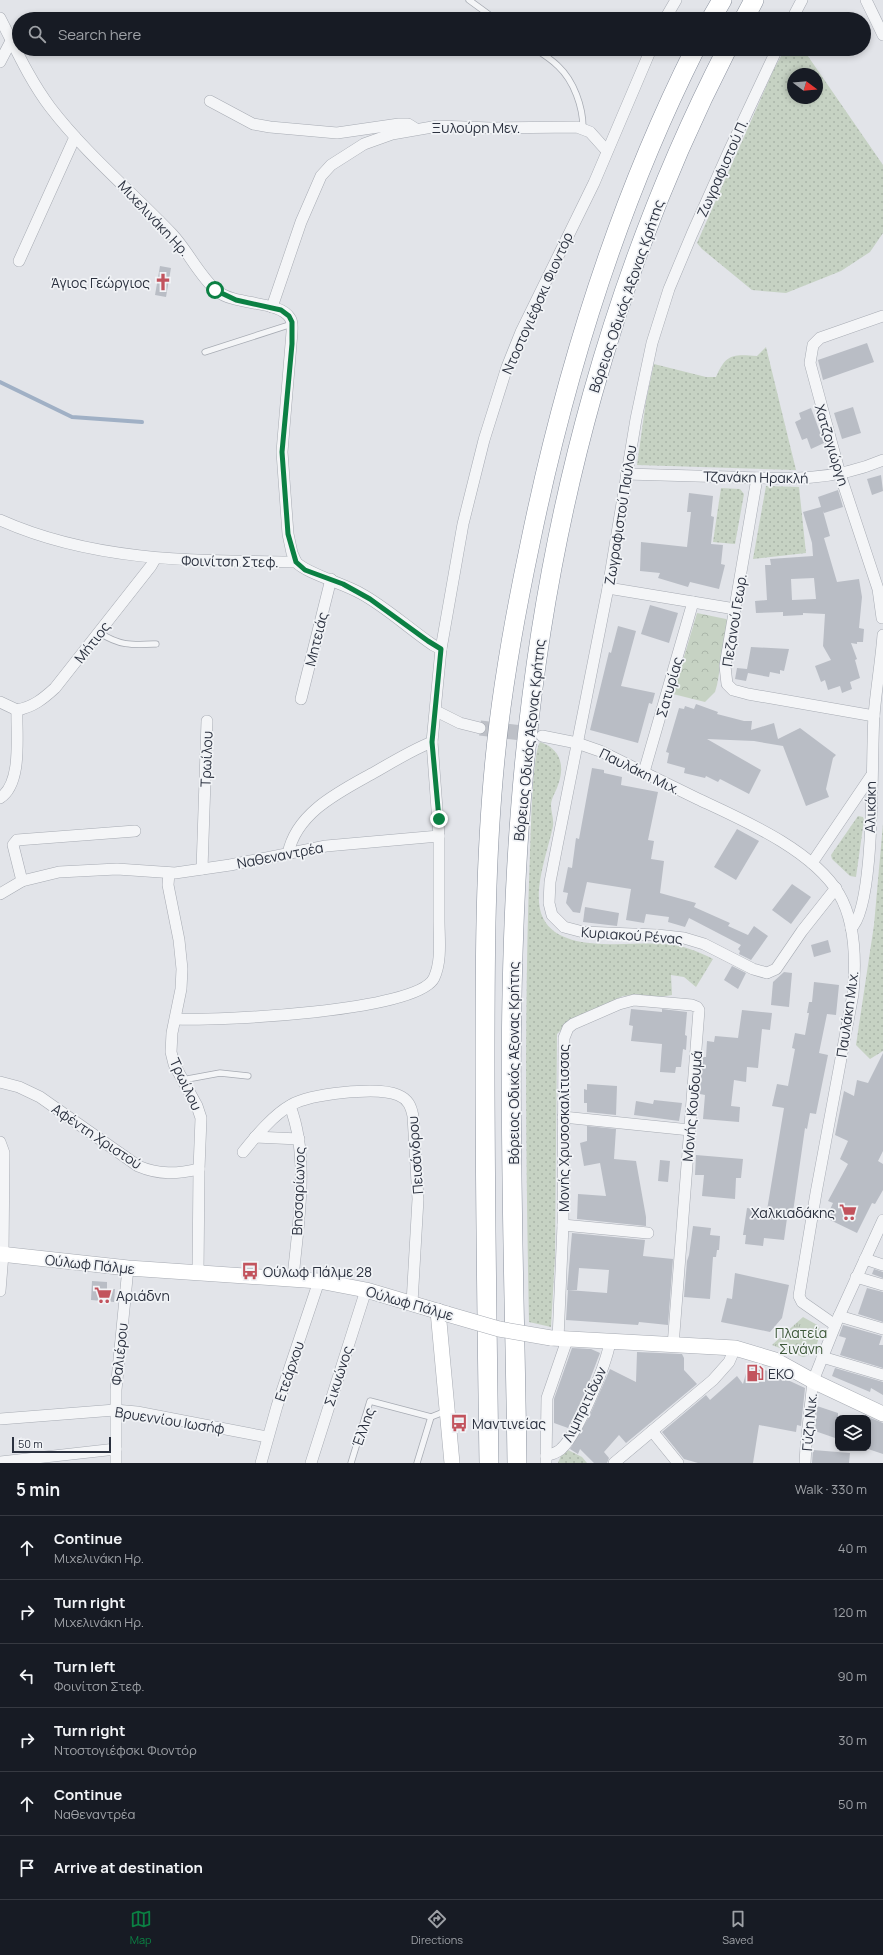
<!DOCTYPE html>
<html lang="en">
<head>
<meta charset="utf-8">
<style>
	:root { --surface:#171b24; --page:#20242c; --text:#f1f3f6; --muted:#9ea1a6; --line:#363941; --accent:#0b8043 }
	body { margin:0; font-family:Manrope,sans-serif; background:var(--page); color:var(--text) }
	.controls { position:absolute; right:12px; bottom:12px; display:grid; overflow:hidden; border-radius:8px; box-shadow:0 2px 6px #0003 }
	.controls button { width:36px; height:36px; display:grid; place-items:center; padding:0; border:0; border-bottom:1px solid var(--line); background:var(--surface); color:var(--text); font:20px sans-serif }
	.compass { position:absolute; left:787px; top:68px; width:36px; height:36px; border-radius:50%; background:var(--surface); box-shadow:0 2px 6px #0003; rotate:106deg }
	.scale { position:absolute; left:12px; bottom:10px; width:99px; box-sizing:border-box; padding-left:4px; border:2px solid #2b313f; border-top:0; font-size:11px; line-height:14px; white-space:nowrap; color:#2b313f; -webkit-text-stroke:3px #f1f3f6; paint-order:stroke }
	.stop { position:absolute; width:12px; height:12px; margin:-9px; border:3px solid #0b8043; border-radius:50%; background:#fff }
	.stop.end { background:#0b8043; border-color:#fff; box-shadow:0 1px 4px #0008 }
	.list { margin:0; padding:0; list-style:none }
	h2 { display:flex; justify-content:space-between; align-items:center; height:52px; margin:0; padding:0 16px; font-size:17px }
	h2 small { font-size:13px; font-weight:400; color:var(--muted) }
	.list li { display:grid; grid-template-columns:26px 1fr auto; gap:12px; align-items:center; box-sizing:border-box; height:64px; padding:0 16px; border-top:1px solid var(--line) }
	.list b { display:block; font-size:15px; white-space:nowrap }
	.list p { margin:0; font-size:13px; white-space:nowrap; color:var(--muted) }
	.list em { font-size:13px; font-style:normal; color:var(--muted) }
	.icon { flex:none; width:22px; height:22px; fill:none; stroke:currentColor; stroke-width:2; stroke-linecap:round; stroke-linejoin:round }
	.map { position:relative; flex:none; width:883px; height:1463px; overflow:hidden }
	.search { position:absolute; background:var(--surface); box-shadow:0 2px 6px #0003; left:12px; right:12px; top:12px; height:44px; display:flex; align-items:center; gap:10px; box-sizing:border-box; padding:0 14px; border-radius:22px; color:var(--muted); font-size:15px }
	.sheet { height:436px; background:var(--surface) }
	nav { display:flex; justify-content:space-around; align-items:center; box-sizing:border-box; height:56px; border-top:1px solid var(--line); background:var(--surface); font-size:11px; color:var(--muted) }
	nav a { display:grid; justify-items:center; gap:2px }
	nav .on { color:var(--accent) }
	.map>svg:first-child { display:block }
	.grass { fill:url(#grass-dots); fill-rule:evenodd }
	.forest { fill:url(#forest-crowns) }
	.park { fill:url(#park-tufts) }
	.lines { fill:none; stroke-linecap:round; stroke-linejoin:round }
	.stream { stroke:#a0b0c5; stroke-width:4 }
	.building { fill:#b9bdc5; fill-rule:evenodd }
	.secondary-tunnel { stroke:#bdc0c7; stroke-width:15; stroke-dasharray:15 8; stroke-linecap:butt }
	.lane-casing { stroke:#a7abb3; stroke-width:7 }
	.street-casing { stroke:#a7abb3; stroke-width:12 }
	.secondary-casing { stroke:#a7abb3; stroke-width:16 }
	.highway-casing { stroke:#8a919e; stroke-width:20 }
	.lane { stroke:#f4f5f7; stroke-width:5.5 }
	.street { stroke:#f4f5f7; stroke-width:11 }
	.secondary { stroke:#fff; stroke-width:15 }
	.highway { stroke:#fff; stroke-width:19 }
	.secondary-bridge-casing { stroke:#a7abb3; stroke-width:16; stroke-linecap:butt }
	.secondary-bridge { stroke:#fff; stroke-width:15 }
	.route { stroke:#0b8043; stroke-width:5 }
	.labels { text-anchor:middle; dominant-baseline:central; stroke-width:3.5; stroke-linejoin:round; paint-order:stroke }
	.street-label { font-size:14px; fill:#2b313f; stroke:#f1f3f6 }
	.poi-label { font-size:14px; fill:#2b313f; stroke:#f1f3f6; text-anchor:start }
	.park-label { font-size:14px; fill:#3e593a; stroke:#f1f3f6 }
</style>
</head>
<body>
<div class="map">
<svg width="883" height="1463" viewBox="0 0 883 1463">
	<defs>
		<pattern id="grass-dots" width="8" height="8" patternUnits="userSpaceOnUse"><rect width="8" height="8" fill="#c6d2c3"/><path d="M2 2h.1M6 6h.1" fill="none" stroke="#aab5a9" stroke-width="1.8" stroke-linecap="round"/></pattern>
		<pattern id="forest-crowns" width="20" height="18" patternUnits="userSpaceOnUse"><rect width="20" height="18" fill="#c6d2c3"/><path d="M2 6a3 3 0 1 1 6 0M12 15a3 3 0 1 1 6 0" fill="none" stroke="#aab5a9"/></pattern>
		<pattern id="park-tufts" width="24" height="20" patternUnits="userSpaceOnUse"><rect width="24" height="20" fill="#c6d2c3"/><path d="M3 7l-1-3M5 7V3M7 7l1-3M15 17l-1-3M17 17v-4M19 17l1-3" fill="none" stroke="#aab5a9"/></pattern>
	</defs>
	<rect width="100%" height="100%" fill="#e2e4e9"/>
	<g class="grass">
		<path d="M785,49H803L883,165V233L870,252L841,271L786,293L752,290L702,249L697,243L774,69ZM793,74H817V98H793Z"/>
		<path d="M766,347L796,470L637,465L646,401L654,364L706,377H716C726,354 732,354 757,356Z"/>
		<path d="M766,486L799,487L806,553L753,559Z"/>
		<path d="M721,488L740,489L744,494L735,544L713,542Z"/>
		<path d="M540,742C561,749 565,766 558,785C556,792 551,798 551,805C551,812 554,819 553,826C548,851 531,894 543,918C561,955 631,941 664,944C683,945 697,951 713,959L696,987L684,977L671,975L672,995L660,997L633,995L623,996L570,1021L557,1034L555,1256L551,1327L529,1322C526,1166 524,1009 530,853C531,832 532,756 540,742Z"/>
		<path d="M858,816L863,817L864,820L856,877L850,876L832,859L831,855Z"/>
		<path d="M883,824V1051L870,1059L856,1045L874,925Z"/>
		<path d="M564,1448L582,1457L587,1463H558Z"/>
	</g>
	<path class="forest" d="M697,613L726,619L728,621L717,685L715,692L705,702L673,694Z"/>
	<path class="park" d="M803,1317L819,1326C821,1337 815,1356 803,1357L772,1345Z"/>
	<g class="lines">
		<path class="stream" d="M0,382L72,417L142,422"/>
	</g>
	<g class="building">
		<path d="M160,266L171,268L166,297L155,295Z"/>
		<path d="M867,343L874,362L823,380L818,360Z"/>
		<path d="M853,407L861,433L842,439L834,413Z"/>
		<path d="M811,408L824,443L811,449L807,438L802,440L795,422L801,419L799,413Z"/>
		<path d="M881,475L883,491L872,495L867,479Z"/>
		<path d="M838,490L843,507L824,513L823,511L830,536L824,538L837,582L859,579L862,597L859,628L864,629L863,642H857V644L851,643L857,659L855,660L860,678L850,682L852,689L842,693L840,686L828,690L825,680L821,682L815,666L831,660L823,646L825,614L803,613V615L783,616V612L756,613L755,601L767,600L765,565H771L770,559L813,556L812,543L803,512L821,507L818,497ZM814,578L816,599L792,600L791,579Z"/>
		<path d="M689,493L713,496L711,516L714,517L711,544L723,545L721,564L725,565L719,589L690,582L688,587L658,578L660,573L640,571L641,542L687,547L691,512H687Z"/>
		<path d="M650,605L678,613L669,643L641,634Z"/>
		<path d="M618,626L636,631L621,686L655,693L652,704L649,703L638,743L590,730L609,652L611,653Z"/>
		<path d="M751,647L789,649L784,671L780,670V674L770,672L769,677L748,673L746,681L735,679L737,668L747,669Z"/>
		<path d="M696,704L718,712L717,714L744,721H752L751,730L774,723L778,739L800,728L836,755L833,758L826,789L829,797L806,806L783,746L754,741L707,739L761,770L749,794L724,781L720,779L718,782L706,776L705,778L684,773L685,768L667,763L669,753L666,752L679,708L684,709L685,706L694,709Z"/>
		<path d="M592,768L604,770V773L622,777L621,785L658,792L648,840L654,841L651,859L664,861L660,893L696,903L694,907L730,923L728,926L748,935L754,926L768,936L751,960L739,954L740,951L738,949L741,945L689,918L685,927L668,922L669,917L646,914L644,923L626,920L631,889L587,882L580,913L573,912L566,903L568,893L563,892L568,867L572,868L576,838L579,839Z"/>
		<path d="M737,829L759,841L736,880L714,867Z"/>
		<path d="M792,884L811,897L791,924L772,910Z"/>
		<path d="M585,907L619,913L617,926L583,922Z"/>
		<path d="M828,940L831,952L814,957L811,945Z"/>
		<path d="M732,966L746,973L738,989L724,980Z"/>
		<path d="M784,972L792,973L789,1007L771,1005L773,982Z"/>
		<path d="M814,982L839,985L836,1015L827,1014L819,1053L828,1055L816,1114L810,1113L807,1129L805,1128L793,1212L788,1211L784,1240L764,1238L763,1246L745,1244L746,1235H743L747,1208L767,1210L784,1108L772,1106L777,1084L788,1086L795,1049L792,1048L795,1033L805,1035L809,1013H807L809,1002H812Z"/>
		<path d="M631,1009L662,1012V1009L687,1012L685,1035L687,1036L686,1050L683,1049L681,1067H676L675,1073L660,1072L662,1044L631,1041L633,1026L629,1025Z"/>
		<path d="M742,1010L772,1013L770,1030L762,1029L758,1068L747,1067L746,1082L734,1080L731,1106L740,1107L739,1122L703,1119L705,1095L700,1094L702,1057H706L707,1041L714,1042L715,1036L738,1038Z"/>
		<path d="M883,1053V1151L878,1161L883,1164V1190L875,1204L872,1203L857,1233L826,1218L833,1203L828,1201L848,1164L840,1159L848,1141L835,1135L844,1091L854,1096L857,1080L868,1083Z"/>
		<path d="M587,1084L617,1086L616,1115L587,1112V1103H584V1089L587,1090Z"/>
		<path d="M654,1100L682,1103L679,1121L634,1115L636,1101L653,1104Z"/>
		<path d="M587,1126L616,1129L614,1159L636,1161L646,1217V1226L577,1219L578,1194L606,1196L600,1163L584,1166L580,1143L587,1141Z"/>
		<path d="M696,1155L743,1159L741,1178H736L735,1199L702,1196L704,1175H695Z"/>
		<path d="M660,1160L670,1161L668,1182L658,1181Z"/>
		<path d="M693,1226L711,1228L710,1235L720,1236L719,1250H717L716,1257H713L710,1299L684,1297L687,1261L689,1255Z"/>
		<path d="M572,1233L645,1240L643,1256L673,1259L668,1325L639,1322L638,1325L566,1320L568,1290L607,1293L609,1270L579,1268L577,1290H567Z"/>
		<path d="M874,1269L883,1272V1278L872,1274Z"/>
		<path d="M735,1273L789,1285L782,1318L770,1332L721,1322L727,1298L732,1299Z"/>
		<path d="M92,1281L107,1282V1289H115L114,1302L91,1300Z"/>
		<path d="M867,1288L883,1292V1322L858,1314Z"/>
		<path d="M843,1325L882,1336L879,1345H883V1368L840,1355L846,1338L839,1336Z"/>
		<path d="M572,1348L591,1349L600,1353L584,1395L568,1428L554,1423V1399Z"/>
		<path d="M637,1352L682,1354L684,1358V1370L697,1384L626,1443L619,1435L604,1452L609,1458L607,1463H594L580,1449L578,1454L570,1449L589,1417L610,1369L636,1382Z"/>
		<path d="M748,1366L768,1371L805,1388L801,1426L797,1425L796,1432L759,1425L753,1463H698L684,1459L662,1432L706,1395L710,1400L737,1376L743,1384Z"/>
		<path d="M835,1368L883,1382V1395L871,1388L870,1392L832,1376Z"/>
		<path d="M817,1406L838,1413V1439L815,1431Z"/>
		<path d="M868,1417L883,1423V1454L868,1449Z"/>
		<path d="M813,1450L850,1453L849,1463H812Z"/>
	</g>
	<g class="lines">
		<path class="secondary-tunnel" d="M480,728L538,735"/>
		<g class="lane-casing">
			<g id="lane">
				<path d="M469,0L495,19"/>
				<path d="M535,49C543,54 551,59 558,66C574,81 583,107 583,128"/>
				<path d="M205,352L292,324"/>
				<path d="M100,633C120,646 132,645 156,644"/>
				<path d="M182,1080L220,1073L248,1076"/>
				<path d="M351,1463L370,1401L431,1417"/>
				<path d="M417,1463L431,1417L446,1411"/>
			</g>
		</g>
		<g class="street-casing">
			<g id="street">
				<path d="M866,0L883,35"/>
				<path d="M0,18C16,49 29,79 50,107C86,154 132,192 172,234C188,251 200,277 217,291C235,306 279,300 290,318C293,322 292,328 292,332L282,452L288,534L292,553L296,562"/>
				<path d="M665,19L676,0"/>
				<path d="M792,19L802,0"/>
				<path d="M777,49L729,151L692,234L669,289L652,343L636,419L608,588L557,846L550,882L549,903L552,915L564,927L583,932L657,935L684,938L704,944L753,969L767,973L776,969L802,931L836,888"/>
				<path d="M0,62L11,41"/>
				<path d="M210,101L253,124L270,127L337,133L399,124H408L416,129"/>
				<path d="M19,261L75,137"/>
				<path d="M272,307L301,222L321,176L331,165L364,144L392,134L438,126L491,128L577,127L590,132L607,151"/>
				<path d="M626,474C661,475 695,476 730,477C784,479 832,482 883,460"/>
				<path d="M757,478L725,666L727,684L733,690L748,694L874,716"/>
				<path d="M0,520C94,562 195,561 296,562C307,574 343,583 360,593C386,607 408,628 433,645L441,649"/>
				<path d="M608,588L735,609"/>
				<path d="M882,618L878,589L840,474L810,363L813,345L820,338L883,316"/>
				<path d="M301,699L331,579"/>
				<path d="M0,702L17,710"/>
				<path d="M17,710C33,707 43,699 55,688L151,566L155,559"/>
				<path d="M436,711L460,723L480,728"/>
				<path d="M542,736L577,743L600,751C633,767 665,783 698,799C743,820 813,850 839,894C856,923 856,962 853,994L816,1193L799,1296L802,1302L835,1325"/>
				<path d="M644,772L693,602"/>
				<path d="M0,798C23,783 16,734 17,710"/>
				<path d="M288,854C296,812 341,791 375,772C394,761 412,750 432,742"/>
				<path d="M812,863L871,776"/>
				<path d="M202,869L207,721"/>
				<path d="M169,873L168,885L179,940L182,969L181,989L172,1033L171,1052L174,1064L197,1106L201,1118L199,1169L198,1274"/>
				<path d="M22,881L13,845L17,840L135,831"/>
				<path d="M0,894L22,881L59,872L117,869L175,873L230,865L326,846L439,836L432,742L441,649L463,524L484,440L507,367L521,332L594,183L651,49"/>
				<path d="M851,928C876,907 871,754 874,716C876,689 881,662 883,635"/>
				<path d="M176,1019C215,1021 418,1012 434,978C442,961 439,938 439,921C439,893 439,864 439,836"/>
				<path d="M0,1082L19,1087L40,1097L138,1166C159,1175 177,1174 199,1169"/>
				<path d="M290,1106C310,1158 298,1223 293,1278"/>
				<path d="M563,1117L690,1130"/>
				<path d="M255,1137L299,1139"/>
				<path d="M0,1142L4,1153L3,1254L0,1291"/>
				<path d="M243,1152C256,1136 273,1115 291,1105C310,1094 377,1086 398,1095C408,1099 411,1106 413,1116L418,1199L412,1303"/>
				<path d="M563,1225L648,1233"/>
				<path d="M865,1259L883,1265"/>
				<path d="M856,1277L883,1285"/>
				<path d="M839,1316L883,1329"/>
				<path d="M558,1339L563,1225L564,1038L568,1028L573,1024L619,1004L634,1000L692,1005L697,1007L699,1010L673,1346"/>
				<path d="M822,1357L883,1375"/>
				<path d="M0,1419L115,1410L137,1412L267,1437"/>
				<path d="M652,1431L678,1463"/>
				<path d="M546,1456C551,1454 558,1453 562,1448C578,1433 606,1365 610,1342"/>
				<path d="M0,1462L116,1449"/>
				<path d="M546,1462L547,1398L567,1340"/>
				<path d="M116,1463V1390L128,1268"/>
				<path d="M261,1463L277,1406L319,1281"/>
				<path d="M311,1463L366,1290"/>
				<path d="M614,1463L713,1380L729,1362L735,1348"/>
				<path d="M805,1463L806,1446L813,1381L839,1316L883,1220"/>
			</g>
		</g>
		<g class="secondary-casing">
			<g id="secondary">
				<path d="M0,1254L128,1268L319,1281L366,1290L447,1314"/>
				<path d="M438,1311L452,1463"/>
				<path d="M551,1338L735,1348L775,1360L813,1381L883,1414"/>
			</g>
		</g>
		<g class="highway-casing">
			<g id="highway">
				<path d="M711,19L722,0"/>
				<path d="M744,19L754,0"/>
				<path d="M489,1463C487,1330 485,1197 485,1063C485,962 485,860 495,759C502,686 515,615 530,544C565,373 617,205 695,49"/>
				<path d="M517,1463C514,1228 502,992 525,758C549,512 614,269 727,49"/>
			</g>
		</g>
		<use href="#lane" class="lane"/>
		<use href="#street" class="street"/>
		<use href="#secondary" class="secondary"/>
		<use href="#highway" class="highway"/>
		<g class="secondary-bridge-casing">
			<path id="secondary-bridge" d="M447,1314L499,1329L551,1338"/>
		</g>
		<use href="#secondary-bridge" class="secondary-bridge"/>
	</g>
	<g class="lines">
		<path class="route" d="M215,290L236,300L281,310L289,316L292,322V344L282,452L288,534L296,562L305,570L343,584L370,599L428,641L441,649L432,742L439,819"/>
	</g>
	<defs>
		<g id="church-bare" transform="scale(1.38)"><path d="M-1.2-6h2.4v3.5h3.3v2.4h-3.3V6h-2.4V-.1h-3.3v-2.4h3.3Z" fill="#c2535d" stroke="#f1f3f6" stroke-width="2.5" paint-order="stroke"/></g>
		<g id="supermarket-bare" transform="scale(1.38)"><path d="M-6-5.5h2.5l.6 2H6L4.5 2H-2.5L-4.4-4H-6ZM-1.5 3.2a1.3 1.3 0 1 0 .1 0ZM3 3.2a1.3 1.3 0 1 0 .1 0Z" fill="#c2535d" stroke="#f1f3f6" stroke-width="2.5" paint-order="stroke"/></g>
		<g id="bus-bare" transform="scale(1.38)"><path d="M-5-6H5V4H4V6H2V4H-2V6H-4V4H-5ZM-3.5-4V0h7V-4ZM-3.5 1.2v1.5H-2V1.2ZM2 1.2v1.5H3.5V1.2Z" fill="#c2535d" stroke="#f1f3f6" stroke-width="2.5" paint-order="stroke"/></g>
		<g id="fuel-bare" transform="scale(1.38)"><path d="M-5.5-6h7V0h2V4h1.3V-2.5L3-4.5l.8-.8L6-3V5H2.5V1h-1V6h-7ZM-4.2-4.7v3.2H.2V-4.7Z" fill="#c2535d" stroke="#f1f3f6" stroke-width="2.5" paint-order="stroke"/></g>
	</defs>
	<g fill-rule="evenodd">
		<use href="#church-bare" x="163" y="282"/>
		<use href="#supermarket-bare" x="848" y="1212"/>
		<use href="#bus-bare" x="250" y="1271"/>
		<use href="#supermarket-bare" x="103" y="1295"/>
		<use href="#fuel-bare" x="755" y="1373"/>
		<use href="#bus-bare" x="459" y="1423"/>
	</g>
	<g class="labels">
		<g class="street-label">
			<text x="476" y="127">Ξυλούρη Μεν.</text>
			<text transform="translate(722 168) rotate(-66)">Ζωγραφιστού Π.</text>
			<text transform="translate(154 218) rotate(47)">Μιχελινάκη Ηρ.</text>
			<text transform="translate(626 296) rotate(-71)">Βόρειος Οδικός Άξονας Κρήτης</text>
			<text transform="translate(537 303) rotate(-66)">Ντοστογιέφσκι Φιοντόρ</text>
			<text transform="translate(832 445) rotate(73)">Χατζογιώργη</text>
			<text transform="translate(756 477) rotate(1)">Τζανάκη Ηρακλή</text>
			<text transform="translate(620 515) rotate(-81)">Ζωγραφιστού Παύλου</text>
			<text transform="translate(230 561) rotate(1)">Φοινίτση Στεφ.</text>
			<text transform="translate(734 620) rotate(-81)">Πεζανού Γεωρ.</text>
			<text transform="translate(316 639) rotate(-76)">Μητειάς</text>
			<text transform="translate(92 642) rotate(-52)">Μήτιος</text>
			<text transform="translate(669 687) rotate(-74)">Σατυρίας</text>
			<text transform="translate(529 740) rotate(-84)">Βόρειος Οδικός Άξονας Κρήτης</text>
			<text transform="translate(206 759) rotate(-88)">Τρωίλου</text>
			<text transform="translate(640 771) rotate(26)">Παυλάκη Μιχ.</text>
			<text transform="translate(870 807) rotate(-89)">Αλικάκη</text>
			<text transform="translate(280 855) rotate(-11)">Ναθεναντρέα</text>
			<text transform="translate(632 935) rotate(4)">Κυριακού Ρένας</text>
			<text transform="translate(847 1014) rotate(-82)">Παυλάκη Μιχ.</text>
			<text transform="translate(513 1063) rotate(-90)">Βόρειος Οδικός Άξονας Κρήτης</text>
			<text transform="translate(186 1084) rotate(65)">Τρωίλου</text>
			<text transform="translate(692 1106) rotate(-85)">Μονής Κουδουμά</text>
			<text transform="translate(563 1128) rotate(-90)">Μονής Χρυσοσκαλίτισσας</text>
			<text transform="translate(97 1136) rotate(34)">Αφέντη Χριστού</text>
			<text transform="translate(415 1155) rotate(-94)">Πεισάνδρου</text>
			<text transform="translate(298 1191) rotate(-88)">Βησσαρίωνος</text>
			<text transform="translate(90 1264) rotate(6)">Ούλωφ Πάλμε</text>
			<text transform="translate(410 1303) rotate(16)">Ούλωφ Πάλμε</text>
			<text transform="translate(119 1354) rotate(-84)">Φαλιέρου</text>
			<text transform="translate(289 1371) rotate(-71)">Ετεάρχου</text>
			<text transform="translate(338 1376) rotate(-72)">Σικυώνος</text>
			<text transform="translate(584 1404) rotate(-64)">Λιμπριτίδων</text>
			<text transform="translate(170 1420) rotate(9)">Βρυεννίου Ιωσήφ</text>
			<text transform="translate(809 1422) rotate(-85)">Γύζη Νικ.</text>
			<text transform="translate(363 1427) rotate(-70)">Έλλης</text>
		</g>
		<g class="poi-label">
			<text x="150" y="282" text-anchor="end">Άγιος Γεώργιος</text>
			<text x="835" y="1212" text-anchor="end">Χαλκιαδάκης</text>
			<text x="263" y="1271">Ούλωφ Πάλμε 28</text>
			<text x="116" y="1295">Αριάδνη</text>
			<text x="768" y="1373">EKO</text>
			<text x="472" y="1423">Μαντινείας</text>
		</g>
		<g class="park-label">
			<text x="801" y="1332">Πλατεία<tspan x="801" dy="16">Σινάνη</tspan></text>
		</g>
	</g>
</svg>
<div class="controls">
<button><svg class="icon" aria-label="layers" viewBox="0 0 24 24"><path d="M12 4l9 5-9 5-9-5zM3 14l9 5 9-5"/></svg></button>
</div>
<svg class="compass" viewBox="-18 -18 36 36"><path d="M0-13l5 13h-10z" fill="#e53935"/><path d="M0 13l5-13h-10z" fill="#9ea1a6"/></svg>
<div class="scale">50 m</div>
<div class="stop" style="left:215px;top:290px"></div>
<div class="stop end" style="left:439px;top:819px"></div>
<div class="search"><svg class="icon" aria-label="search" viewBox="0 0 24 24"><circle cx="10" cy="10" r="6"/><path d="M15 15l6 6"/></svg>Search here</div>
</div>
<section class="sheet">
<h2>5 min<small>Walk · 330 m</small></h2>
<ul class="list">
<li><svg class="icon" aria-label="ahead" viewBox="0 0 24 24"><path d="M12 20V5M6 11l6-6 6 6"/></svg><div><b>Continue</b><p>Μιχελινάκη Ηρ.</p></div><em>40 m</em></li>
<li><svg class="icon" aria-label="right" viewBox="0 0 24 24"><path d="M7 20v-9h11M14 6l5 5-5 5"/></svg><div><b>Turn right</b><p>Μιχελινάκη Ηρ.</p></div><em>120 m</em></li>
<li><svg class="icon" aria-label="left" viewBox="0 0 24 24"><path d="M17 20v-9H6M10 6l-5 5 5 5"/></svg><div><b>Turn left</b><p>Φοινίτση Στεφ.</p></div><em>90 m</em></li>
<li><svg class="icon" aria-label="right" viewBox="0 0 24 24"><path d="M7 20v-9h11M14 6l5 5-5 5"/></svg><div><b>Turn right</b><p>Ντοστογιέφσκι Φιοντόρ</p></div><em>30 m</em></li>
<li><svg class="icon" aria-label="ahead" viewBox="0 0 24 24"><path d="M12 20V5M6 11l6-6 6 6"/></svg><div><b>Continue</b><p>Ναθεναντρέα</p></div><em>50 m</em></li>
<li><svg class="icon" aria-label="arrive" viewBox="0 0 24 24"><path d="M6 21V4h12l-3 4 3 4H6"/></svg><div><b>Arrive at destination</b></div></li>
</ul>
</section>
<nav>
<a class="on"><svg class="icon" aria-label="map" viewBox="0 0 24 24"><path d="M3 6l6-2 6 2 6-2v14l-6 2-6-2-6 2zM9 4v14M15 6v14"/></svg>Map</a>
<a><svg class="icon" aria-label="directions" viewBox="0 0 24 24"><path d="M12 3l9 9-9 9-9-9zM9 14v-3h6M13 9l2 2-2 2"/></svg>Directions</a>
<a><svg class="icon" aria-label="saved" viewBox="0 0 24 24"><path d="M7 4h10v16l-5-4-5 4z"/></svg>Saved</a>
</nav>
</body>
</html>
